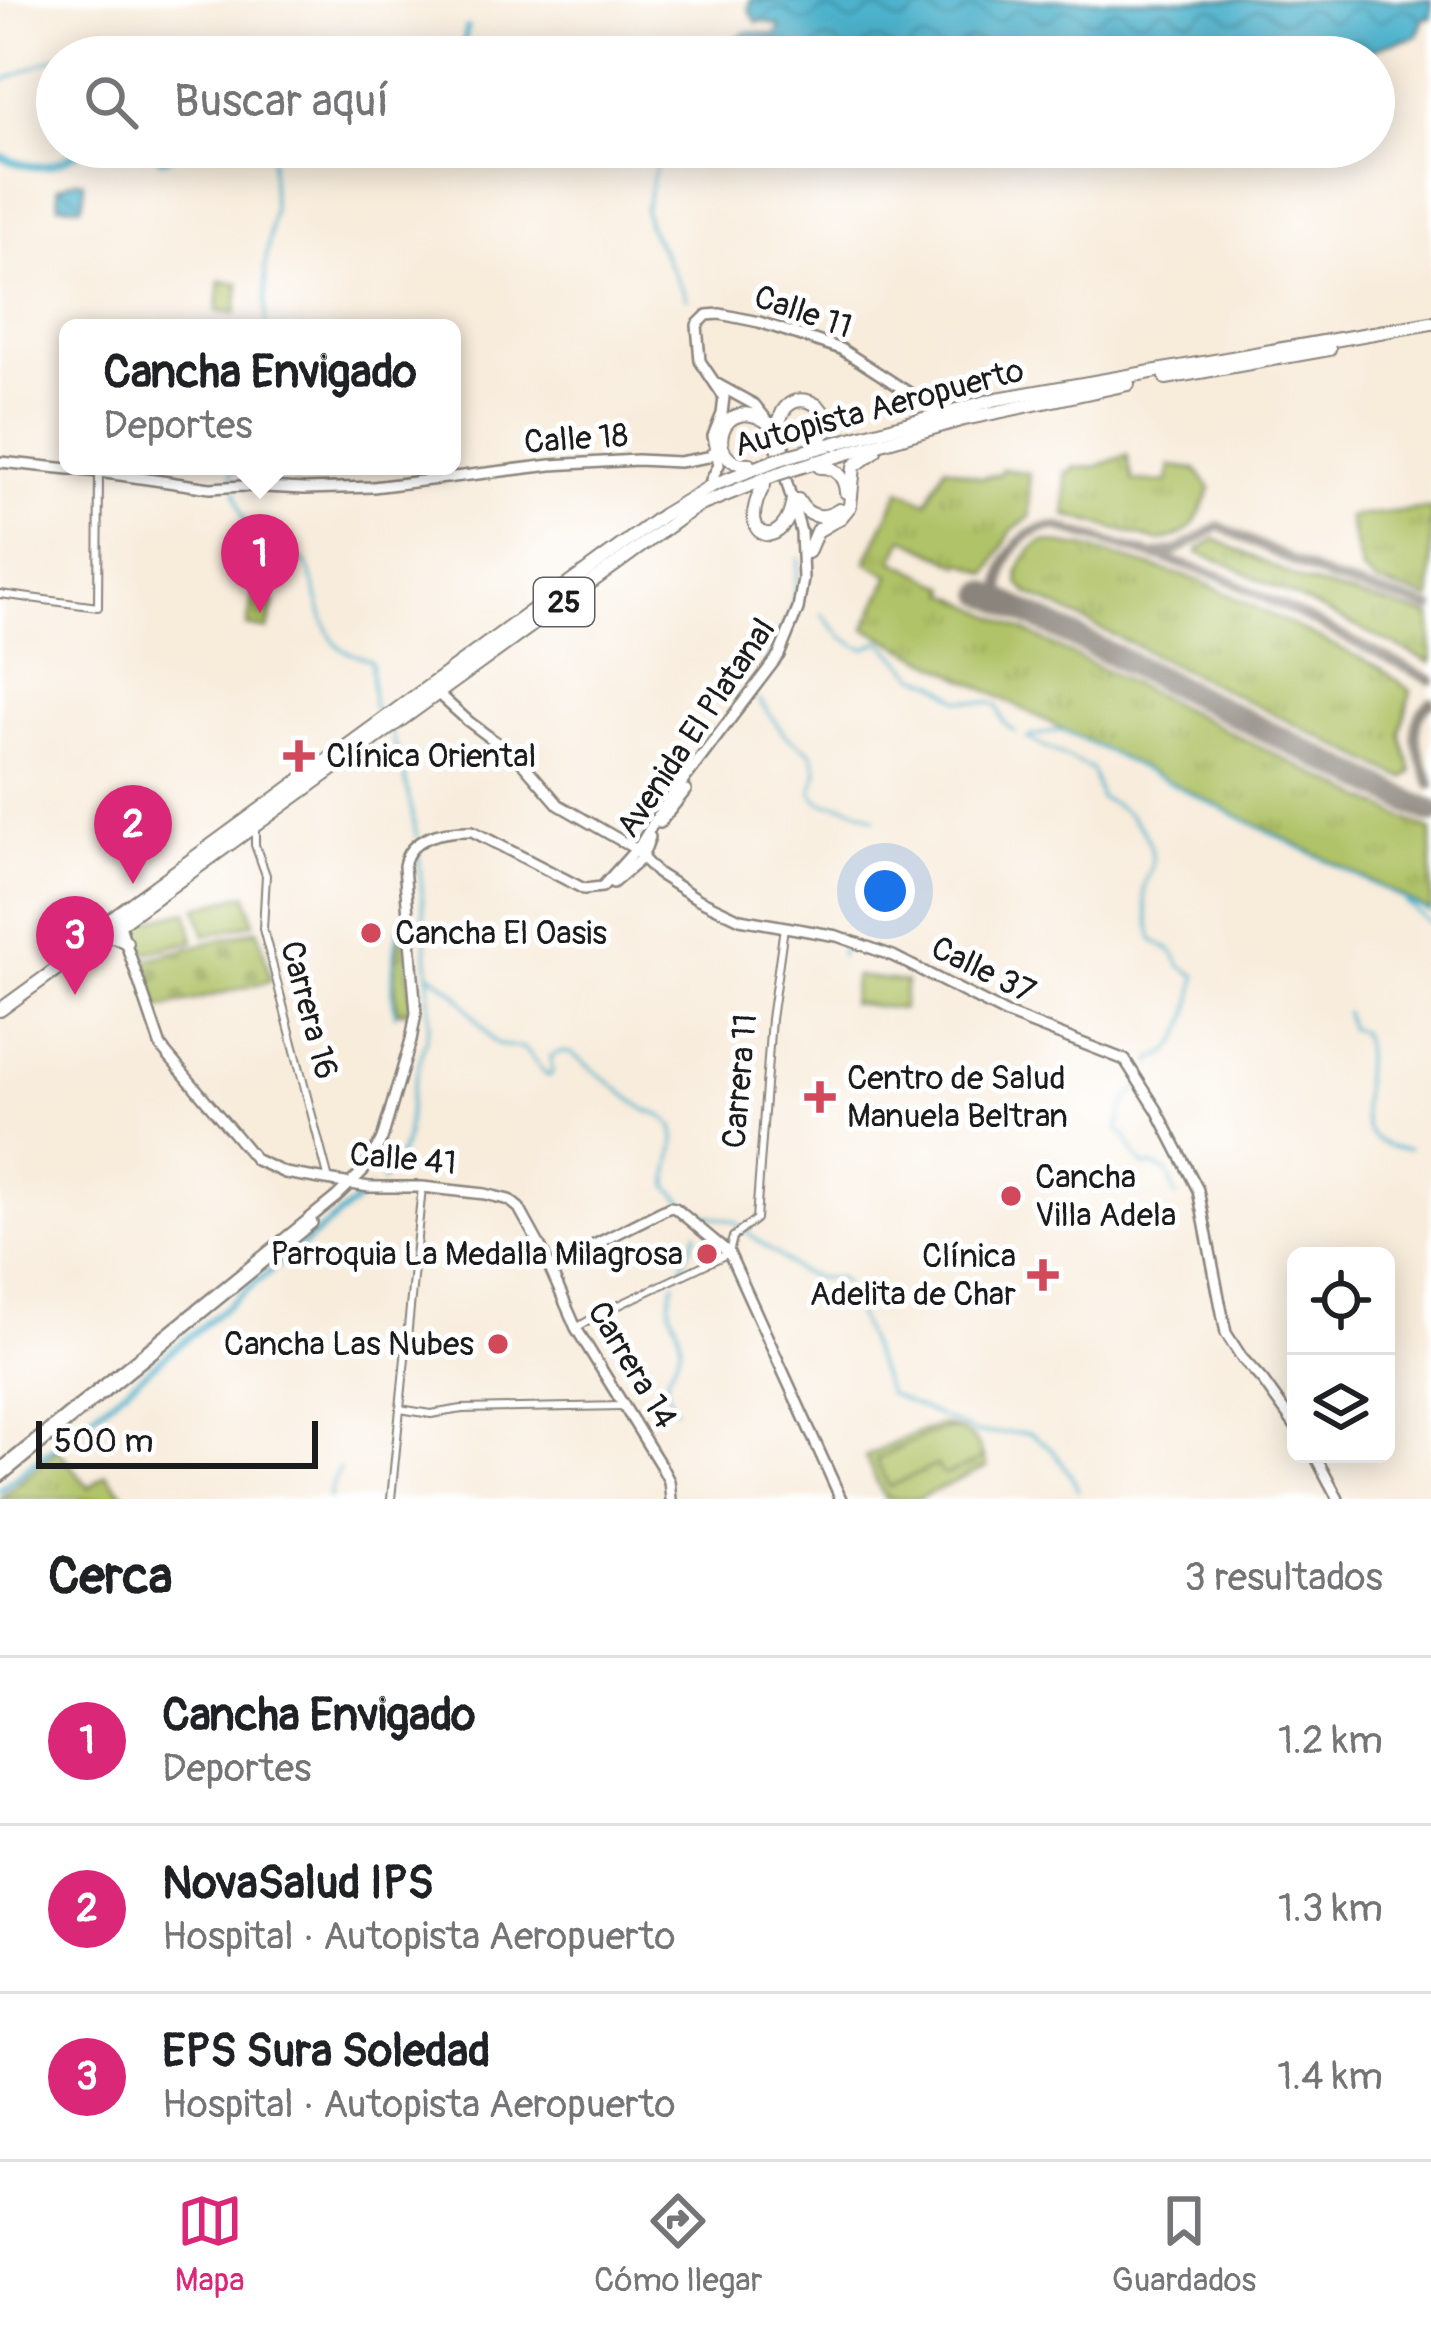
<!DOCTYPE html>
<html lang="es">
<head>
<meta charset="utf-8">
<style>
	:root { --surface:#fff; --page:#f6f6f6; --text:#202124; --muted:#757577; --line:#e0e0e0; --accent:#db2777 }
	body { margin:0; font-family:Pangolin,sans-serif; background:var(--page); color:var(--text) }
	.controls { position:absolute; right:36px; bottom:36px; display:grid; overflow:hidden; border-radius:18px; box-shadow:0 6px 30px #0003 }
	.controls button { width:108px; height:108px; display:grid; place-items:center; padding:0; border:0; border-bottom:3px solid var(--line); background:var(--surface); color:var(--text); font:60px sans-serif }
	.scale { position:absolute; left:36px; bottom:30px; width:282px; box-sizing:border-box; padding-left:12px; border:6px solid #1c1c1c; border-top:0; font-size:33px; line-height:42px; white-space:nowrap; color:#1c1c1c; -webkit-text-stroke:9px #fff; paint-order:stroke }
	.you { position:absolute; left:885px; top:891px; width:42px; height:42px; margin:-30px; border:9px solid #fff; border-radius:50%; background:#1a73e8; box-shadow:0 0 0 18px #1a73e833 }
	.badge { display:grid; place-items:center; width:78px; height:78px; border-radius:50%; background:var(--accent); color:#fff; font-size:39px; font-weight:700 }
	.pin { position:absolute; translate:-50% -99px; filter:drop-shadow(0 3px 6px #0008) }
	.pin::after { content:''; position:absolute; top:63px; width:42px; height:36px; background:inherit; clip-path:polygon(0 0,100% 0,50% 100%) }
	.popup { position:absolute; left:59px; top:319px; width:402px; height:156px; box-sizing:border-box; display:grid; place-content:center; border-radius:18px; background:var(--surface); filter:drop-shadow(0 3px 9px #0005); font-size:39px; white-space:nowrap; color:var(--muted) }
	.popup b { font-size:45px; color:var(--text) }
	.popup::after { content:''; position:absolute; left:50%; top:100%; margin-left:-24px; border:24px solid transparent; border-top-color:var(--surface) }
	.list { margin:0; padding:0; list-style:none }
	h2 { display:flex; justify-content:space-between; align-items:center; height:156px; margin:0; padding:0 48px; font-size:51px }
	h2 small { font-size:39px; font-weight:400; color:var(--muted) }
	.list li { display:grid; grid-template-columns:78px 1fr auto; gap:36px; align-items:center; box-sizing:border-box; height:168px; padding:0 48px; border-top:3px solid var(--line) }
	.list b { display:block; font-size:45px; white-space:nowrap }
	.list p { margin:0; font-size:39px; white-space:nowrap; color:var(--muted) }
	.list em { font-size:39px; font-style:normal; color:var(--muted) }
	.icon { flex:none; width:66px; height:66px; fill:none; stroke:currentColor; stroke-width:2; stroke-linecap:round; stroke-linejoin:round }
	.map { position:relative; flex:none; width:1431px; height:1499px; overflow:hidden }
	.search { position:absolute; background:var(--surface); box-shadow:0 6px 30px #0003; left:36px; right:36px; top:36px; height:132px; display:flex; align-items:center; gap:30px; box-sizing:border-box; padding:0 42px; border-radius:66px; color:var(--muted); font-size:45px }
	.sheet { height:660px; background:var(--surface) }
	nav { display:flex; justify-content:space-around; align-items:center; box-sizing:border-box; height:168px; border-top:3px solid var(--line); background:var(--surface); font-size:33px; color:var(--muted) }
	nav a { display:grid; justify-items:center; gap:6px }
	nav .on { color:var(--accent) }
	.map>svg:first-child { display:block }
	.grass { fill:url(#grass-tufts); stroke:#667042; stroke-width:3 }
	.cemetery { fill:url(#cemetery-stones); stroke:#667042; stroke-width:3 }
	.park { fill:url(#park-crowns); stroke:#667042; stroke-width:3 }
	.pitch { fill:#b0c367; stroke:#667042; stroke-width:3 }
	.water { fill:url(#water-waves); stroke:#346774; stroke-width:3 }
	.lines { fill:none; stroke-linecap:round; stroke-linejoin:round }
	.stream { stroke:#4db2cc; stroke-width:3 }
	.canal { stroke:#4db2cc; stroke-width:6 }
	.river { stroke:#4db2cc; stroke-width:8 }
	.taxiway { stroke:#8a847c; stroke-width:10 }
	.runway { stroke:#8a847c; stroke-width:24 }
	.minor-casing { stroke:#8a847c; stroke-width:10 }
	.major-casing { stroke:#8a847c; stroke-width:14 }
	.highway-casing { stroke:#8a847c; stroke-width:16 }
	.minor { stroke:#fff; stroke-width:6 }
	.major { stroke:#fff; stroke-width:9 }
	.highway { stroke:#fff; stroke-width:12 }
	.highway-bridge-casing { stroke:#8a847c; stroke-width:16; stroke-linecap:butt }
	.highway-bridge { stroke:#fff; stroke-width:12 }
	.poi-dot { fill:#d1495b; stroke:#fff; stroke-width:4.5 }
	.labels { text-anchor:middle; dominant-baseline:central; stroke-width:10; stroke-linejoin:round; paint-order:stroke }
	.shield { fill:#fff; stroke:#606060; stroke-width:3 }
	.shield-label { font-size:30px; font-weight:bold; fill:#1c1c1c }
	.street-label { font-size:33px; fill:#1c1c1c; stroke:#fff }
	.poi-label { font-size:33px; fill:#1c1c1c; stroke:#fff; text-anchor:start }
</style>
</head>
<body>
<div class="map">
<svg width="1431" height="1499" viewBox="0 0 1431 1499">
	<defs>
		<pattern id="grass-tufts" width="24" height="20" patternUnits="userSpaceOnUse" patternTransform="scale(3)"><rect width="24" height="20" fill="#b0c367"/><path d="M3 7l-1-3M5 7V3M7 7l1-3M15 17l-1-3M17 17v-4M19 17l1-3" fill="none" stroke="#97a759"/></pattern>
		<pattern id="cemetery-stones" width="16" height="16" patternUnits="userSpaceOnUse" patternTransform="scale(3)"><rect width="16" height="16" fill="#b0c367"/><path d="M2 7V4a2 2 0 0 1 4 0v3zM10 15v-3a2 2 0 0 1 4 0v3z" fill="#97a759"/></pattern>
		<pattern id="park-crowns" width="20" height="18" patternUnits="userSpaceOnUse" patternTransform="scale(3)"><rect width="20" height="18" fill="#b0c367"/><path d="M2 6a3 3 0 1 1 6 0M12 15a3 3 0 1 1 6 0" fill="none" stroke="#97a759"/></pattern>
		<pattern id="water-waves" width="16" height="10" patternUnits="userSpaceOnUse" patternTransform="scale(3)"><rect width="16" height="10" fill="#4db2cc"/><path d="M0 5q4-4 8 0t8 0" fill="none" stroke="#3f90a5"/></pattern>
	</defs>
	<rect width="100%" height="100%" fill="#fff"/>
	<filter id="ink" filterUnits="userSpaceOnUse"><feTurbulence type="fractalNoise" baseFrequency=".00833" numOctaves="2"/><feDisplacementMap in="SourceGraphic" scale="24" xChannelSelector="R" yChannelSelector="G"/><feConvolveMatrix kernelMatrix="1 2 1 2 8 2 1 2 1" color-interpolation-filters="sRGB"/></filter>
	<filter id="wash" filterUnits="userSpaceOnUse"><feTurbulence type="fractalNoise" baseFrequency=".004" numOctaves="4" result="noise"/><feDisplacementMap in="SourceGraphic" scale="48" xChannelSelector="R" yChannelSelector="G"/><feGaussianBlur stdDeviation="2.7" result="paint"/><feColorMatrix in="noise" values="0 0 0 0 0 0 0 0 0 0 0 0 0 0 0 0 0 1.4 0 .05"/><feComposite in="paint" operator="in"/></filter>
	<g filter="url(#wash)">
		<rect width="100%" height="100%" fill="#f8ecdb"/>
		<g class="grass">
			<path d="M1127,455L1133,481L1168,482L1170,466L1195,469L1211,488C1198,517 1193,539 1157,541L1066,515V472H1072L1073,468L1095,467Z"/>
			<path d="M945,466L981,478L1000,474L1002,469L1029,473L1030,517L1012,530L988,574L962,562L960,565L904,538L893,560L949,588L947,593L1431,831V911L1048,722L865,628L890,576L866,562L900,490L927,502Z"/>
			<path d="M1431,508V599L1377,583L1362,571L1348,517Z"/>
			<path d="M1215,539L1306,582L1431,616V663L1223,562L1198,553L1199,549Z"/>
			<path d="M1044,541L1088,548L1201,581L1381,668L1411,691L1401,733L1412,772L1406,778L1401,777L1028,593L1019,584C1016,566 1027,549 1044,541Z"/>
			<path d="M58,1449L89,1488L106,1474L128,1499H0Z"/>
		</g>
		<path class="cemetery" d="M258,929L271,981L159,1009L146,960Z"/>
		<g class="park">
			<path d="M402,920H404L412,1011L397,1012L394,976Z"/>
			<path d="M941,1425C969,1430 979,1440 987,1467L917,1499H885L865,1457L916,1433Z"/>
		</g>
		<g class="pitch">
			<path d="M220,281L239,283L236,313L217,311Z"/>
			<path d="M253,596L274,601L268,630L247,626Z"/>
			<path d="M247,894L254,923L205,936L197,907Z"/>
			<path d="M187,911L194,941L145,953L137,924Z"/>
			<path d="M855,976L906,982L902,1009L851,1003Z"/>
			<path d="M946,1429C965,1429 981,1439 982,1459L946,1475L942,1474L937,1465L889,1487L876,1460L924,1436Z"/>
		</g>
		<g class="water">
			<path d="M750,0H1431V18H1424L1417,36C1398,43 1377,43 1363,57H746L743,48L733,39L748,32L774,35L780,29V26L763,21L757,23L749,9Z"/>
			<path d="M76,180L83,181C85,186 84,202 81,206L59,205L58,187Z"/>
		</g>
		<g class="lines">
			<g class="stream">
				<path d="M217,57C236,49 260,46 279,57"/>
				<path d="M0,82L65,53H117L151,57"/>
				<path d="M672,147L661,155L656,166L645,210L648,225L687,298"/>
				<path d="M266,328L265,268L273,211L271,161L274,147"/>
				<path d="M232,482V466"/>
				<path d="M235,491C242,513 250,553 277,560C289,562 295,557 306,563C318,586 320,626 337,645C346,655 361,654 371,662L373,706L379,714"/>
				<path d="M822,614L841,636L856,645"/>
				<path d="M859,647L866,648L881,641L917,676L936,683L959,700L991,703L997,706L1004,723L1015,732"/>
				<path d="M765,667L793,607L799,559"/>
				<path d="M759,700L785,735L812,753L817,771L812,792C822,808 831,803 847,806C857,809 866,814 875,819"/>
				<path d="M391,732L404,772L417,838"/>
				<path d="M1030,737L1059,730L1065,731L1431,913"/>
				<path d="M1027,738L1091,769L1101,799C1124,805 1155,835 1152,863C1151,874 1144,880 1144,891C1145,907 1150,925 1153,940L1172,951L1181,966L1197,976C1193,1002 1185,1054 1153,1058L1151,1064"/>
				<path d="M1405,902L1431,924"/>
				<path d="M840,956L846,941"/>
				<path d="M429,973L456,993L493,1041L500,1045L523,1048L546,1075L549,1076L552,1072L551,1056L560,1052L571,1053L647,1111C694,1121 667,1155 669,1187L694,1212L733,1221L799,1272L818,1278H840L849,1293L888,1393L977,1433H1030L1051,1448L1071,1475L1078,1490"/>
				<path d="M1345,1012L1349,1028L1361,1032C1377,1076 1334,1145 1409,1149"/>
				<path d="M395,1015C390,983 393,949 401,918"/>
				<path d="M1139,1087L1125,1103L1118,1129L1125,1135L1135,1155L1144,1166H1153L1168,1172L1176,1197"/>
				<path d="M381,1182L397,1161L406,1140L411,1096L429,1026V973L418,848"/>
				<path d="M679,1273L697,1232"/>
				<path d="M675,1409C651,1368 685,1367 680,1337C676,1310 662,1315 675,1282"/>
				<path d="M330,1499V1492L339,1469"/>
			</g>
			<g class="canal">
				<path d="M461,57L467,28"/>
				<path d="M500,147C532,170 624,155 665,152"/>
				<path d="M0,1490L369,1191"/>
			</g>
			<g class="river">
				<path d="M155,147L161,159L167,158"/>
				<path d="M0,156C33,172 54,170 84,147"/>
			</g>
			<g class="taxiway">
				<path d="M1158,554L1177,551L1219,526L1330,579L1431,608"/>
				<path d="M1018,609L1003,594C996,562 1024,525 1057,527L1221,576L1431,680"/>
				<path d="M1431,702C1402,726 1421,756 1431,785"/>
			</g>
			<path class="runway" d="M986,593L1431,812"/>
		</g>
	</g>
	<g filter="url(#ink)">
		<g class="lines">
			<g class="minor-casing">
				<g id="minor">
					<path d="M0,594L98,607L99,472"/>
					<path d="M255,829V845L266,875L263,929L329,1180"/>
					<path d="M576,1328L598,1315L729,1253L733,1237L756,1219L771,1019L784,927"/>
					<path d="M400,1409L431,1414L462,1409L623,1406"/>
					<path d="M391,1499L422,1187"/>
				</g>
			</g>
			<g class="major-casing">
				<g id="major">
					<path d="M779,428L787,458"/>
					<path d="M0,462L99,472L210,488L243,486L305,489L373,487L551,465L637,460L679,462L708,457L717,449"/>
					<path d="M711,480L719,465L713,436L722,414L724,397L700,361L697,325L707,315L720,314L759,322L841,349L942,414"/>
					<path d="M435,691L468,721L520,760L559,805L632,847L657,873L698,899L740,919L837,936L893,956L1007,1014L1125,1060L1157,1110L1198,1190L1226,1333L1242,1358L1263,1381L1296,1427"/>
					<path d="M660,823L686,790"/>
					<path d="M613,883L642,858L650,837"/>
					<path d="M118,920L161,1047L256,1160L285,1173L369,1187H422L485,1194L509,1200L519,1208L541,1248L576,1328L661,1466L669,1481L671,1499"/>
					<path d="M551,1270L572,1256L670,1207L675,1208L729,1253L841,1499"/>
					<path d="M1314,1454L1338,1499"/>
					<path d="M0,1469L336,1197L363,1171L382,1139L411,1040L416,1013L404,866C409,836 445,830 472,831L584,889L602,887L640,845L662,809L779,655L798,609L803,579L801,532L770,424L755,405L715,383"/>
					<path d="M0,1477L312,1223"/>
				</g>
			</g>
			<g class="highway-casing">
				<g id="highway">
					<path d="M1166,378L1329,349"/>
					<path d="M779,428C781,378 848,404 818,442"/>
					<path d="M792,455L997,399L1431,323"/>
					<path d="M749,464C701,465 720,388 770,424"/>
					<path d="M820,467C835,466 845,477 846,492"/>
					<path d="M796,468L960,420L1128,384"/>
					<path d="M764,485C732,542 787,553 793,499"/>
					<path d="M798,500C807,517 823,521 839,510"/>
					<path d="M808,552L817,531L841,517L850,506L854,466L875,451"/>
					<path d="M102,937L114,936L126,942"/>
					<path d="M64,953L663,515L713,485L774,461"/>
					<path d="M0,1010L684,515L698,506L777,474"/>
				</g>
			</g>
			<use href="#minor" class="minor"/>
			<use href="#major" class="major"/>
			<use href="#highway" class="highway"/>
			<g class="highway-bridge-casing">
				<g id="highway-bridge">
					<path d="M774,461L792,455"/>
					<path d="M777,474L796,468"/>
				</g>
			</g>
			<use href="#highway-bridge" class="highway-bridge"/>
		</g>
	</g>
	<g class="poi-dot">
		<path d="M293 738h12v12h12v12h-12v12h-12v-12h-12v-12h12z"/>
		<circle cx="371" cy="933" r="12"/>
		<path d="M814 1079h12v12h12v12h-12v12h-12v-12h-12v-12h12z"/>
		<circle cx="1011" cy="1196" r="12"/>
		<circle cx="707" cy="1254" r="12"/>
		<path d="M1037 1257h12v12h12v12h-12v12h-12v-12h-12v-12h12z"/>
		<circle cx="498" cy="1344" r="12"/>
	</g>
	<g class="labels">
		<rect class="shield" x="534" y="578" width="60" height="48" rx="9"/>
		<g class="shield-label">
			<text x="564" y="602">25</text>
		</g>
		<g class="street-label">
			<text transform="translate(803 312) rotate(19)">Calle 11</text>
			<text transform="translate(879 408) rotate(-15)">Autopista Aeropuerto</text>
			<text transform="translate(576 439) rotate(-4)">Calle 18</text>
			<text transform="translate(696 728) rotate(-56)">Avenida El Platanal</text>
			<text transform="translate(983 970) rotate(26)">Calle 37</text>
			<text transform="translate(309 1010) rotate(75)">Carrera 16</text>
			<text transform="translate(740 1081) rotate(-85)">Carrera 11</text>
			<text transform="translate(403 1159) rotate(5)">Calle 41</text>
			<text transform="translate(632 1365) rotate(59)">Carrera 14</text>
		</g>
		<g class="poi-label">
			<text x="326" y="756">Clínica Oriental</text>
			<text x="395" y="933">Cancha El Oasis</text>
			<text x="847" y="1078">Centro de Salud<tspan x="847" dy="38">Manuela Beltran</tspan></text>
			<text x="1035" y="1177">Cancha<tspan x="1035" dy="38">Villa Adela</tspan></text>
			<text x="683" y="1254" text-anchor="end">Parroquia La Medalla Milagrosa</text>
			<text x="1016" y="1256" text-anchor="end">Clínica<tspan x="1016" dy="38">Adelita de Char</tspan></text>
			<text x="474" y="1344" text-anchor="end">Cancha Las Nubes</text>
		</g>
	</g>
</svg>
<div class="controls">
<button><svg class="icon" aria-label="locate" viewBox="0 0 24 24"><circle cx="12" cy="12" r="6"/><path d="M12 2v4M12 18v4M2 12h4M18 12h4"/></svg></button>
<button><svg class="icon" aria-label="layers" viewBox="0 0 24 24"><path d="M12 4l9 5-9 5-9-5zM3 14l9 5 9-5"/></svg></button>
</div>
<div class="scale">500 m</div>
<div class="you"></div>
<div class="pin badge" style="left:260px;top:613px">1</div>
<div class="popup"><b>Cancha Envigado</b>Deportes</div>
<div class="pin badge" style="left:133px;top:884px">2</div>
<div class="pin badge" style="left:75px;top:995px">3</div>
<div class="search"><svg class="icon" aria-label="search" viewBox="0 0 24 24"><circle cx="10" cy="10" r="6"/><path d="M15 15l6 6"/></svg>Buscar aquí</div>
</div>
<section class="sheet">
<h2>Cerca<small>3 resultados</small></h2>
<ul class="list">
<li><span class="badge">1</span><div><b>Cancha Envigado</b><p>Deportes</p></div><em>1.2 km</em></li>
<li><span class="badge">2</span><div><b>NovaSalud IPS</b><p>Hospital · Autopista Aeropuerto</p></div><em>1.3 km</em></li>
<li><span class="badge">3</span><div><b>EPS Sura Soledad</b><p>Hospital · Autopista Aeropuerto</p></div><em>1.4 km</em></li>
</ul>
</section>
<nav>
<a class="on"><svg class="icon" aria-label="map" viewBox="0 0 24 24"><path d="M3 6l6-2 6 2 6-2v14l-6 2-6-2-6 2zM9 4v14M15 6v14"/></svg>Mapa</a>
<a><svg class="icon" aria-label="directions" viewBox="0 0 24 24"><path d="M12 3l9 9-9 9-9-9zM9 14v-3h6M13 9l2 2-2 2"/></svg>Cómo llegar</a>
<a><svg class="icon" aria-label="saved" viewBox="0 0 24 24"><path d="M7 4h10v16l-5-4-5 4z"/></svg>Guardados</a>
</nav>
</body>
</html>
